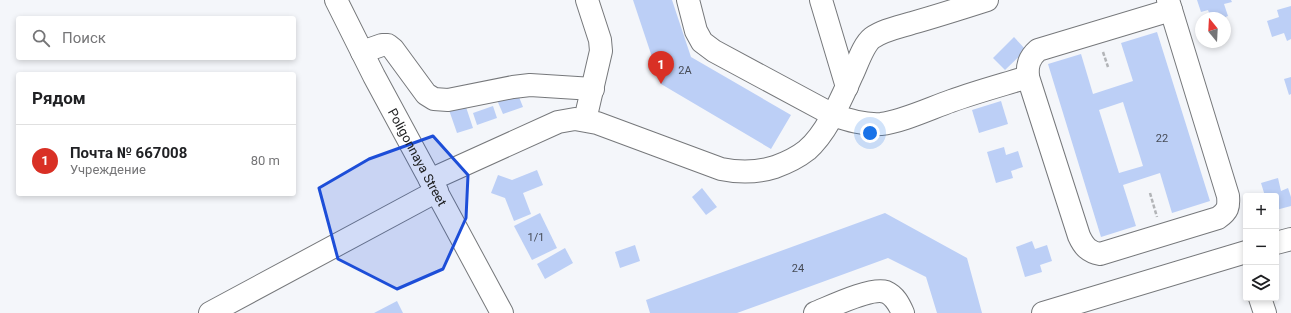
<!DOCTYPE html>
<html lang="ru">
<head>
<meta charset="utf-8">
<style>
	:root { --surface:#fff; --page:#f2f2f2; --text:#202124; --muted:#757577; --line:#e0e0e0; --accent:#d93025 }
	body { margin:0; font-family:Roboto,sans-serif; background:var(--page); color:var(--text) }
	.controls { position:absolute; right:12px; bottom:12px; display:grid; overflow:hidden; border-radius:4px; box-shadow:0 2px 6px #0003 }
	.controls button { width:36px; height:36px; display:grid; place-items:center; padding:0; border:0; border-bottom:1px solid var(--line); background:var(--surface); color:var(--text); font:20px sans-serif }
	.compass { position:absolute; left:1195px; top:12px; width:36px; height:36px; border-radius:50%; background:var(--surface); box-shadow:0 2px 6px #0003; rotate:342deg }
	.you { position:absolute; left:870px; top:133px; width:14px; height:14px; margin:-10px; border:3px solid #fff; border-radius:50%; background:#1a73e8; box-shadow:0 0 0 6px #1a73e833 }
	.badge { display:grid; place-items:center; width:26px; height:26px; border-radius:50%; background:var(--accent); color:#fff; font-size:13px; font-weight:700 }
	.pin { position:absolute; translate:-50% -33px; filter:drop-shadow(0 1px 2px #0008) }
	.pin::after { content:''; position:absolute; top:21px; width:14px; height:12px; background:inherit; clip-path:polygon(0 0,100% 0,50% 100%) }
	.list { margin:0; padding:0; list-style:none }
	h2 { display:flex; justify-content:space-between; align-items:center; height:52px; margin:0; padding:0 16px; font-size:17px }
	h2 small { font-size:13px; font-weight:400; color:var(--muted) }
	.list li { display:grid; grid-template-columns:26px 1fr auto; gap:12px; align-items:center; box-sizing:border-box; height:72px; padding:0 16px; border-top:1px solid var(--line) }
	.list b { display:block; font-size:15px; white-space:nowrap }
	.list p { margin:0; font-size:13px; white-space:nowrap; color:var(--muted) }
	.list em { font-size:13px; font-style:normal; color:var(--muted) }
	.icon { flex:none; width:22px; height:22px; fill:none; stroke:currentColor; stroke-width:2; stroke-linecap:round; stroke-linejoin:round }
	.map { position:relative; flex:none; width:1291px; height:313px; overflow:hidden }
	.search { position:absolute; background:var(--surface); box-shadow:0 2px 6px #0003; left:16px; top:16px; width:280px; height:44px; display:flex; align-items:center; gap:10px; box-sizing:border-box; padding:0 14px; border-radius:4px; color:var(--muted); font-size:15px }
	.panel { position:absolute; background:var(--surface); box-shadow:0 2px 6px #0003; left:16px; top:72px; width:280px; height:124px; border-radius:4px }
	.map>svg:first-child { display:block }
	.building { fill:#bccff6; fill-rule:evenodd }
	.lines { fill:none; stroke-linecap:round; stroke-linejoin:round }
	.minor-casing { stroke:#76787b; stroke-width:24 }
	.path { stroke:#b2b4b7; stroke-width:2.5; stroke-dasharray:4 2; stroke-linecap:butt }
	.minor { stroke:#fff; stroke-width:22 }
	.marked { fill:#1d4ed8; fill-opacity:0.2; stroke:#1d4ed8; stroke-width:3; stroke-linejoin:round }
	.labels { text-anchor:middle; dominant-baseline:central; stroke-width:3; stroke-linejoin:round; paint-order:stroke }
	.number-label { font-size:11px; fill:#464b56 }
	.street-label { font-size:13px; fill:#1e1f20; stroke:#fff }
</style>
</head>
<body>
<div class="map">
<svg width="1291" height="313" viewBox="0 0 1291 313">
	<rect width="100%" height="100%" fill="#f4f6fa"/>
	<g class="building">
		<path d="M633,0H672L691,57L791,115L771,149L661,84Z"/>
		<path d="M1197,0H1231L1232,2L1224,4L1228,16L1223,18H1211L1208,10L1201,12Z"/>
		<path d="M1291,6V39L1287,41L1284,33L1272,37L1267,21L1279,17L1277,10Z"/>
		<path d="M1157,32L1210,201L1172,213L1160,173L1123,185L1136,226L1101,237L1048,64L1081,54L1093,94L1133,81L1121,43ZM1123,102L1143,166L1119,173L1099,110Z"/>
		<path d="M1014,37L1026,50L1005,70L993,58Z"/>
		<path d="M1291,77V94L1289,95L1284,79Z"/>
		<path d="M517,92L523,107L503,114L497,100Z"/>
		<path d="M1001,101L1008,124L979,133L972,110Z"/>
		<path d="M465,104L473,128L457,133L449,110Z"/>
		<path d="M493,106L497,118L477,125L473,113Z"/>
		<path d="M1004,147L1006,155L1018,151L1023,167L1011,171L1013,178L996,183L987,152Z"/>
		<path d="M537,170L543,185L523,193L531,214L514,221L505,198L491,193L498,175L512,180Z"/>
		<path d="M1278,178L1281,191L1288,188L1291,197V206L1276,210V196H1265L1261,183Z"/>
		<path d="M702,188L717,207L706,215L692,197Z"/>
		<path d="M540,213L557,248L532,260L514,226Z"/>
		<path d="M885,213L967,258L982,313H937L926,277L888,258L737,313H650L646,300Z"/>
		<path d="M1032,241L1035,249L1047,245L1052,261L1040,265L1042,272L1025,277L1016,247Z"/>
		<path d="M635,245L640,261L620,268L615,252Z"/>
		<path d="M565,248L573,263L545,279L537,264Z"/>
		<path d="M397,301L403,313H374Z"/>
	</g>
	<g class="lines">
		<g class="minor-casing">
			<g id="minor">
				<path id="s1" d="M336,0L374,76L502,313"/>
				<path d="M688,0L696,31L702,42L714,51L833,115C848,120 864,125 881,124C901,122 931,108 951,101C976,92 1002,85 1028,77L1079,236C1084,247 1089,252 1100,254L1218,218C1228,211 1229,207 1228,196L1168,0"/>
				<path d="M821,0L847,87"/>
				<path d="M362,52L382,45H388L393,49L426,94L434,99L448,100L513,87L530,85L593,89"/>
				<path d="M1028,77C1027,65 1029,58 1038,50L1171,10"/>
				<path d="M585,120L601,51L600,40L587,0"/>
				<path d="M430,180L558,122L575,119L597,123L721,169C740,173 756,173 775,167C786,163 797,158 807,150C827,133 841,99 852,75C857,65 863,45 872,38C883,30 899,27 912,23C937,16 962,8 987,0"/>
				<path d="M1276,243L1291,239"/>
				<path d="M1260,298L1265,313"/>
				<path d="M210,313L437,191"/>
				<path d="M815,313C830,307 871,287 886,292C895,296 899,304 903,313"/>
				<path d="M1043,313L1246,252"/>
			</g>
		</g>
		<g class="path">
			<path d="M1103,52L1108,67"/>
			<path d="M1150,193L1157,217"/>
		</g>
		<use href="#minor" class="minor"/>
	</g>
	<path class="marked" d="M433,136L468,175L466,218L443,269L397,289L338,259L319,188L369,159Z"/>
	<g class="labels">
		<g class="number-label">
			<text x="685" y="70">2А</text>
			<text x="1162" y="138">22</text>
			<text x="536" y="237">1/1</text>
			<text x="798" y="268">24</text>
		</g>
		<g class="street-label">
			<text stroke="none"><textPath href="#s1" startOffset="177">Poligonnaya Street</textPath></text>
		</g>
	</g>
</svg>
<div class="controls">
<button>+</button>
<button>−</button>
<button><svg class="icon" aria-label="layers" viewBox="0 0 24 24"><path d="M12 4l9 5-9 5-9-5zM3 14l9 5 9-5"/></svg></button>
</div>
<svg class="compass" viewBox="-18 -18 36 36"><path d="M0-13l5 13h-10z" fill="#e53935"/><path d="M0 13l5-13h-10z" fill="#757577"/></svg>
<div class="you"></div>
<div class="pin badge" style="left:661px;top:84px">1</div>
<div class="search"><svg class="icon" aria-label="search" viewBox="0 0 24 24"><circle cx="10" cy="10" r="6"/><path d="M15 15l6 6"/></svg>Поиск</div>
<section class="panel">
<h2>Рядом<small></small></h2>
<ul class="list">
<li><span class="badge">1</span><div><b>Почта № 667008</b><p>Учреждение</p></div><em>80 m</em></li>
</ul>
</section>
</div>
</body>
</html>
